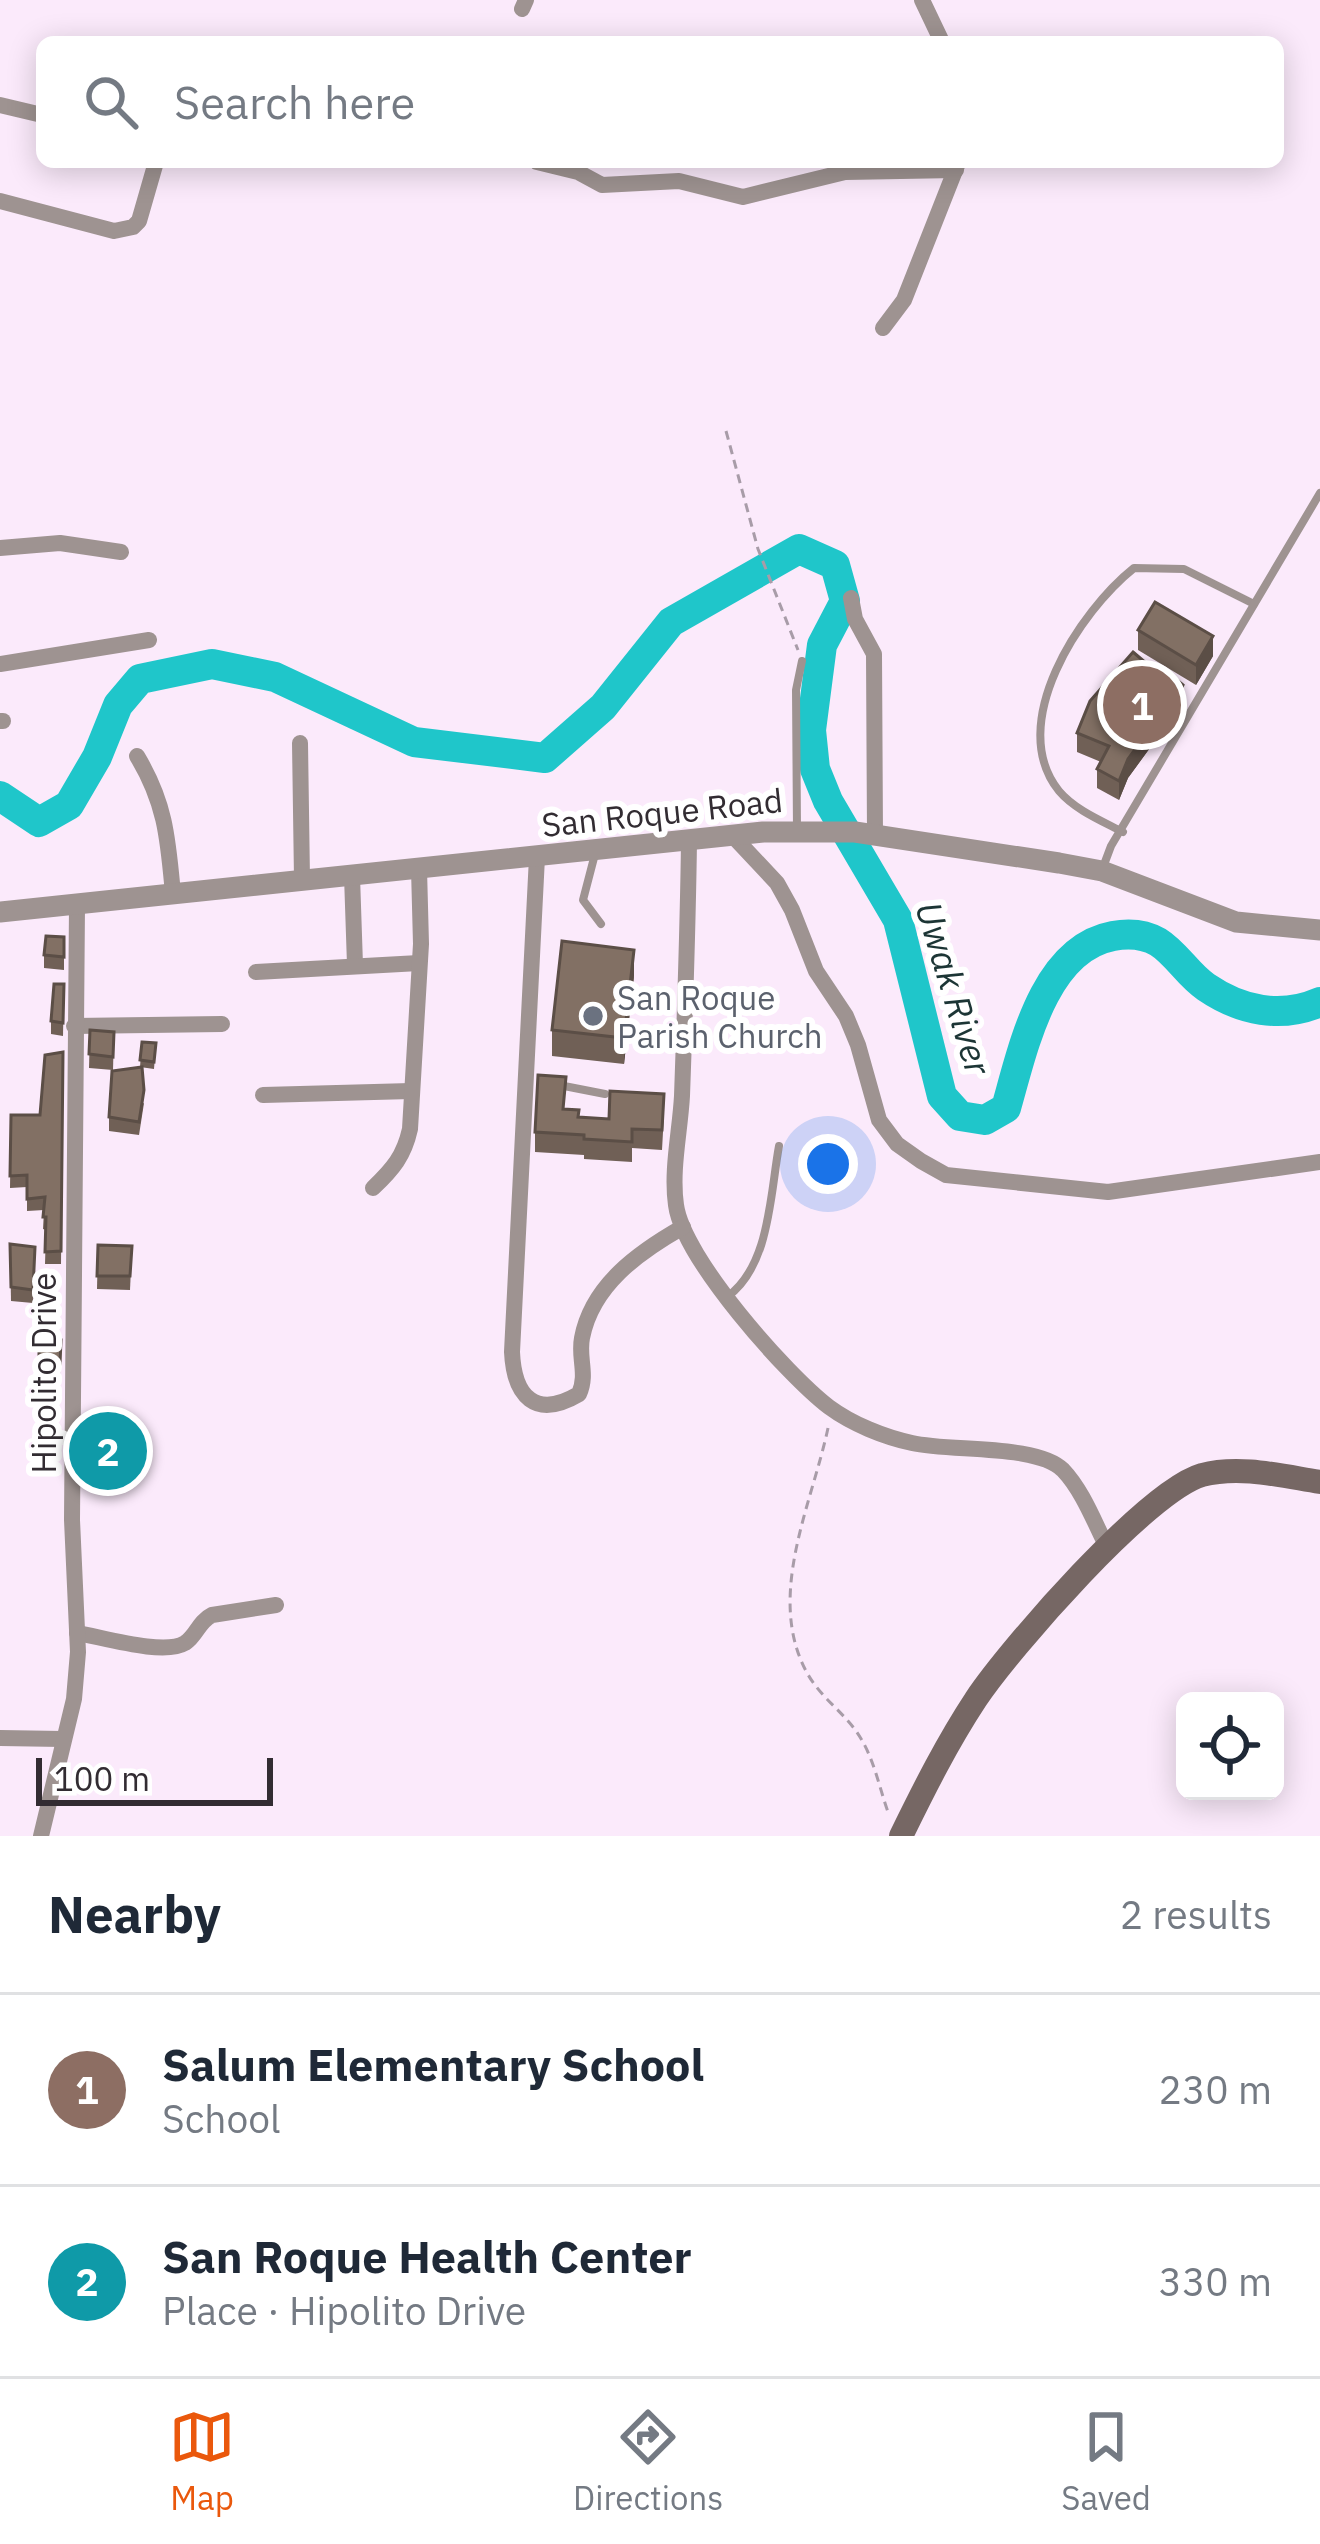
<!DOCTYPE html>
<html lang="en">
<head>
<meta charset="utf-8">
<style>
	:root { --surface:#fff; --page:#f6f6f7; --text:#1f2937; --muted:#747a83; --line:#e0e1e3; --accent:#ea580c }
	body { margin:0; font-family:"IBM Plex Sans",sans-serif; background:var(--page); color:var(--text) }
	.controls { position:absolute; right:36px; bottom:36px; display:grid; overflow:hidden; border-radius:18px; box-shadow:0 6px 30px #0003 }
	.controls button { width:108px; height:108px; display:grid; place-items:center; padding:0; border:0; border-bottom:3px solid var(--line); background:var(--surface); color:var(--text); font:60px sans-serif }
	.scale { position:absolute; left:36px; bottom:30px; width:237px; box-sizing:border-box; padding-left:12px; border:6px solid #322c32; border-top:0; font-size:33px; line-height:42px; white-space:nowrap; color:#322c32; -webkit-text-stroke:9px #fff; paint-order:stroke }
	.you { position:absolute; left:828px; top:1164px; width:42px; height:42px; margin:-30px; border:9px solid #fff; border-radius:50%; background:#1a73e8; box-shadow:0 0 0 18px #1a73e833 }
	.badge { display:grid; place-items:center; width:78px; height:78px; border-radius:50%; background:var(--accent); color:#fff; font-size:39px; font-weight:700 }
	.pin { position:absolute; translate:-50% -50%; border:6px solid #fff; box-shadow:0 3px 12px #0006 }
	.list { margin:0; padding:0; list-style:none }
	h2 { display:flex; justify-content:space-between; align-items:center; height:156px; margin:0; padding:0 48px; font-size:51px }
	h2 small { font-size:39px; font-weight:400; color:var(--muted) }
	.list li { display:grid; grid-template-columns:78px 1fr auto; gap:36px; align-items:center; box-sizing:border-box; height:192px; padding:0 48px; border-top:3px solid var(--line) }
	.list b { display:block; font-size:45px; white-space:nowrap }
	.list p { margin:0; font-size:39px; white-space:nowrap; color:var(--muted) }
	.list em { font-size:39px; font-style:normal; color:var(--muted) }
	.icon { flex:none; width:66px; height:66px; fill:none; stroke:currentColor; stroke-width:2; stroke-linecap:round; stroke-linejoin:round }
	.map { position:relative; flex:none; width:1320px; height:1836px; overflow:hidden }
	.search { position:absolute; background:var(--surface); box-shadow:0 6px 30px #0003; left:36px; right:36px; top:36px; height:132px; display:flex; align-items:center; gap:30px; box-sizing:border-box; padding:0 42px; border-radius:18px; color:var(--muted); font-size:45px }
	.sheet { height:540px; background:var(--surface) }
	nav { display:flex; justify-content:space-around; align-items:center; box-sizing:border-box; height:168px; border-top:3px solid var(--line); background:var(--surface); font-size:33px; color:var(--muted) }
	nav a { display:grid; justify-items:center; gap:6px }
	nav .on { color:var(--accent) }
	.map>svg:first-child { display:block }
	.lines { fill:none; stroke-linecap:round; stroke-linejoin:round }
	.river { stroke:#1fc6ca; stroke-width:30 }
	.path { stroke:#a89ca8; stroke-width:3; stroke-dasharray:9 6; stroke-linecap:butt }
	.service { stroke:#9e9391; stroke-width:8 }
	.minor { stroke:#9e9391; stroke-width:16 }
	.tertiary { stroke:#9e9391; stroke-width:21 }
	.secondary { stroke:#766764; stroke-width:24 }
	.wall { fill:#706056; fill-rule:evenodd }
	.shaded-wall { fill:#5b4e46 }
	.building { fill:#827064; stroke:#5b4e46; stroke-width:3; fill-rule:evenodd }
	.worship-dot { fill:#6b7280; stroke:#fff; stroke-width:4.5 }
	.labels { text-anchor:middle; dominant-baseline:central; stroke-width:12; stroke-linejoin:round; paint-order:stroke }
	.street-label { font-size:33px; fill:#322c32; stroke:#fff }
	.worship-label { font-size:33px; fill:#5b616d; stroke:#fff; text-anchor:start }
	.water-label { font-size:36px; font-style:italic; fill:#1c3535; stroke:#fff }
</style>
</head>
<body>
<div class="map">
<svg width="1320" height="1836" viewBox="0 0 1320 1836">
	<rect width="100%" height="100%" fill="#fbeafb"/>
	<g class="lines">
		<path class="river" d="M0,796L39,822L69,805L97,757L118,705L140,679L212,664L275,677L414,742L545,758L603,707L671,622L799,549L835,565L845,601L822,645L811,730L815,769L828,801L898,920L942,1096L960,1116L985,1120L1006,1108C1023,1049 1043,949 1113,936C1129,933 1144,934 1158,942C1176,953 1188,975 1206,987C1241,1011 1281,1019 1320,1002"/>
		<g class="path">
			<path d="M726,431L758,549L798,650"/>
			<path d="M828,1428C812,1504 766,1595 806,1671C818,1694 838,1708 853,1727C873,1752 878,1784 888,1812"/>
		</g>
		<g class="service">
			<path d="M797,830L796,690L802,661"/>
			<path d="M1123,832C1102,821 1075,810 1059,791C1005,724 1080,611 1134,568L1184,569L1254,604"/>
			<path d="M595,854L583,900L601,924"/>
			<path d="M1102,870L1111,846L1320,493"/>
			<path d="M559,1085L605,1094"/>
			<path d="M727,1297C770,1266 770,1195 779,1146"/>
		</g>
		<g class="minor">
			<path d="M922,0L942,42"/>
			<path d="M522,9L526,0"/>
			<path d="M0,105L42,115"/>
			<path d="M537,162L578,172L602,185L679,181L743,197L845,172L956,170"/>
			<path d="M0,201L114,231L133,227L139,221L156,162"/>
			<path d="M883,328L904,300L958,163"/>
			<path d="M0,548L60,543L121,552"/>
			<path d="M851,598L855,619L874,654L875,835"/>
			<path d="M0,664L149,640"/>
			<path d="M0,721H3"/>
			<path d="M300,743L302,879"/>
			<path d="M137,756C166,804 168,840 173,894"/>
			<path d="M732,835L777,883L792,910L816,971L846,1016L858,1045L879,1120L897,1144L921,1161L946,1175L1108,1192L1320,1162"/>
			<path d="M689,840C688,926 685,1011 682,1096C680,1132 671,1170 676,1205C683,1258 786,1374 829,1407C852,1424 884,1437 912,1443C951,1452 1037,1444 1063,1470C1083,1491 1095,1524 1108,1549"/>
			<path d="M537,857L512,1352C514,1396 535,1420 579,1394C588,1374 578,1358 582,1338C592,1285 639,1252 683,1227"/>
			<path d="M352,876L355,965"/>
			<path d="M256,972L419,963"/>
			<path d="M74,1026L222,1024"/>
			<path d="M263,1095L411,1091"/>
			<path d="M373,1188C393,1169 404,1156 410,1129L421,944L419,869"/>
			<path d="M77,1633C102,1637 164,1656 185,1643C197,1635 198,1622 212,1615L276,1605"/>
			<path d="M0,1738L62,1739"/>
			<path d="M41,1836L74,1699L78,1652L72,1520L77,906"/>
		</g>
		<path class="tertiary" d="M0,912L763,832H855L1059,863L1102,871L1236,922L1320,930"/>
		<path class="secondary" d="M901,1836C924,1789 947,1743 976,1699C1010,1648 1147,1491 1202,1475C1240,1465 1282,1476 1320,1482"/>
	</g>
	<g class="wall">
		<path d="M1138,630L1213,656L1196,685L1138,650Z"/>
		<path d="M1133,652L1183,703L1175,722L1171,719L1128,778L1119,800L1097,788V769L1101,762L1077,752V733ZM1142,696L1152,704L1134,729L1118,722Z"/>
		<path d="M64,937V970L44,968V955Z"/>
		<path d="M634,976L624,1064L552,1056V1030Z"/>
		<path d="M64,984L63,1036L51,1034V1021Z"/>
		<path d="M90,1030L114,1032L113,1070L89,1068Z"/>
		<path d="M142,1042L156,1043L154,1069L140,1067Z"/>
		<path d="M63,1052L61,1264H45L46,1230L43,1229L44,1210L27,1211V1187L10,1188L11,1115H40Z"/>
		<path d="M144,1103L139,1135L109,1131V1117Z"/>
		<path d="M664,1114L662,1150L632,1148V1162L584,1159V1155L535,1152V1132L578,1117L609,1119Z"/>
		<path d="M10,1244L35,1247L33,1303L11,1301Z"/>
		<path d="M98,1245L132,1246L130,1290L97,1289Z"/>
		<path d="M39,1340H61L60,1377L39,1375Z"/>
		<path d="M97,1415H119V1461H96Z"/>
	</g>
	<g class="shaded-wall">
		<path d="M1213,636V656L1196,685V665Z"/>
		<path d="M1142,677V696L1106,736V717Z"/>
		<path d="M1183,685V703L1175,722V703Z"/>
		<path d="M1171,700V719L1128,778L1119,800V781L1128,759Z"/>
		<path d="M634,950V976L624,1064V1038Z"/>
	</g>
	<g class="building">
		<path d="M1155,602L1213,636L1196,665L1138,630Z"/>
		<path d="M1133,652L1167,681L1171,675L1183,685L1175,703L1171,700L1128,759L1119,781L1097,769L1109,746L1077,733L1090,701ZM1142,677L1160,692L1134,729L1106,717Z"/>
		<path d="M46,936L64,937V957L44,955Z"/>
		<path d="M562,941L634,950L624,1038L552,1030Z"/>
		<path d="M54,984H64L63,1023L51,1021Z"/>
		<path d="M90,1030L114,1032L113,1057L89,1054Z"/>
		<path d="M142,1042L156,1043L154,1062L140,1060Z"/>
		<path d="M63,1052L61,1251L45,1252L46,1217H43L45,1197L27,1199V1175L10,1176L11,1115H40L45,1055Z"/>
		<path d="M142,1067L144,1090L139,1122L109,1117L112,1071Z"/>
		<path d="M538,1075L566,1077L563,1109L579,1110L578,1117L609,1119L610,1091L664,1094L662,1130L632,1129V1142L584,1139V1135L535,1132Z"/>
		<path d="M10,1244L35,1247L33,1290L11,1287Z"/>
		<path d="M98,1245L132,1246L130,1276H97Z"/>
		<path d="M39,1340H61L60,1364L39,1362Z"/>
		<path d="M97,1415H119V1435H96Z"/>
	</g>
	<circle class="worship-dot" cx="593" cy="1016" r="12"/>
	<g class="labels">
		<g class="street-label">
			<text transform="translate(662 812) rotate(-6)">San Roque Road</text>
			<text transform="translate(43 1373) rotate(-90)">Hipolito Drive</text>
		</g>
		<g class="worship-label">
			<text x="617" y="997">San Roque<tspan x="617" dy="38">Parish Church</tspan></text>
		</g>
		<g class="water-label">
			<text transform="translate(954 988) rotate(73)">Uwak River</text>
		</g>
	</g>
</svg>
<div class="controls">
<button><svg class="icon" aria-label="locate" viewBox="0 0 24 24"><circle cx="12" cy="12" r="6"/><path d="M12 2v4M12 18v4M2 12h4M18 12h4"/></svg></button>
</div>
<div class="scale">100 m</div>
<div class="you"></div>
<div class="pin badge" style="left:1142px;top:705px;background:#8d6e63">1</div>
<div class="pin badge" style="left:108px;top:1451px;background:#0f9aa8">2</div>
<div class="search"><svg class="icon" aria-label="search" viewBox="0 0 24 24"><circle cx="10" cy="10" r="6"/><path d="M15 15l6 6"/></svg>Search here</div>
</div>
<section class="sheet">
<h2>Nearby<small>2 results</small></h2>
<ul class="list">
<li><span class="badge" style="background:#8d6e63">1</span><div><b>Salum Elementary School</b><p>School</p></div><em>230 m</em></li>
<li><span class="badge" style="background:#0f9aa8">2</span><div><b>San Roque Health Center</b><p>Place · Hipolito Drive</p></div><em>330 m</em></li>
</ul>
</section>
<nav>
<a class="on"><svg class="icon" aria-label="map" viewBox="0 0 24 24"><path d="M3 6l6-2 6 2 6-2v14l-6 2-6-2-6 2zM9 4v14M15 6v14"/></svg>Map</a>
<a><svg class="icon" aria-label="directions" viewBox="0 0 24 24"><path d="M12 3l9 9-9 9-9-9zM9 14v-3h6M13 9l2 2-2 2"/></svg>Directions</a>
<a><svg class="icon" aria-label="saved" viewBox="0 0 24 24"><path d="M7 4h10v16l-5-4-5 4z"/></svg>Saved</a>
</nav>
</body>
</html>
